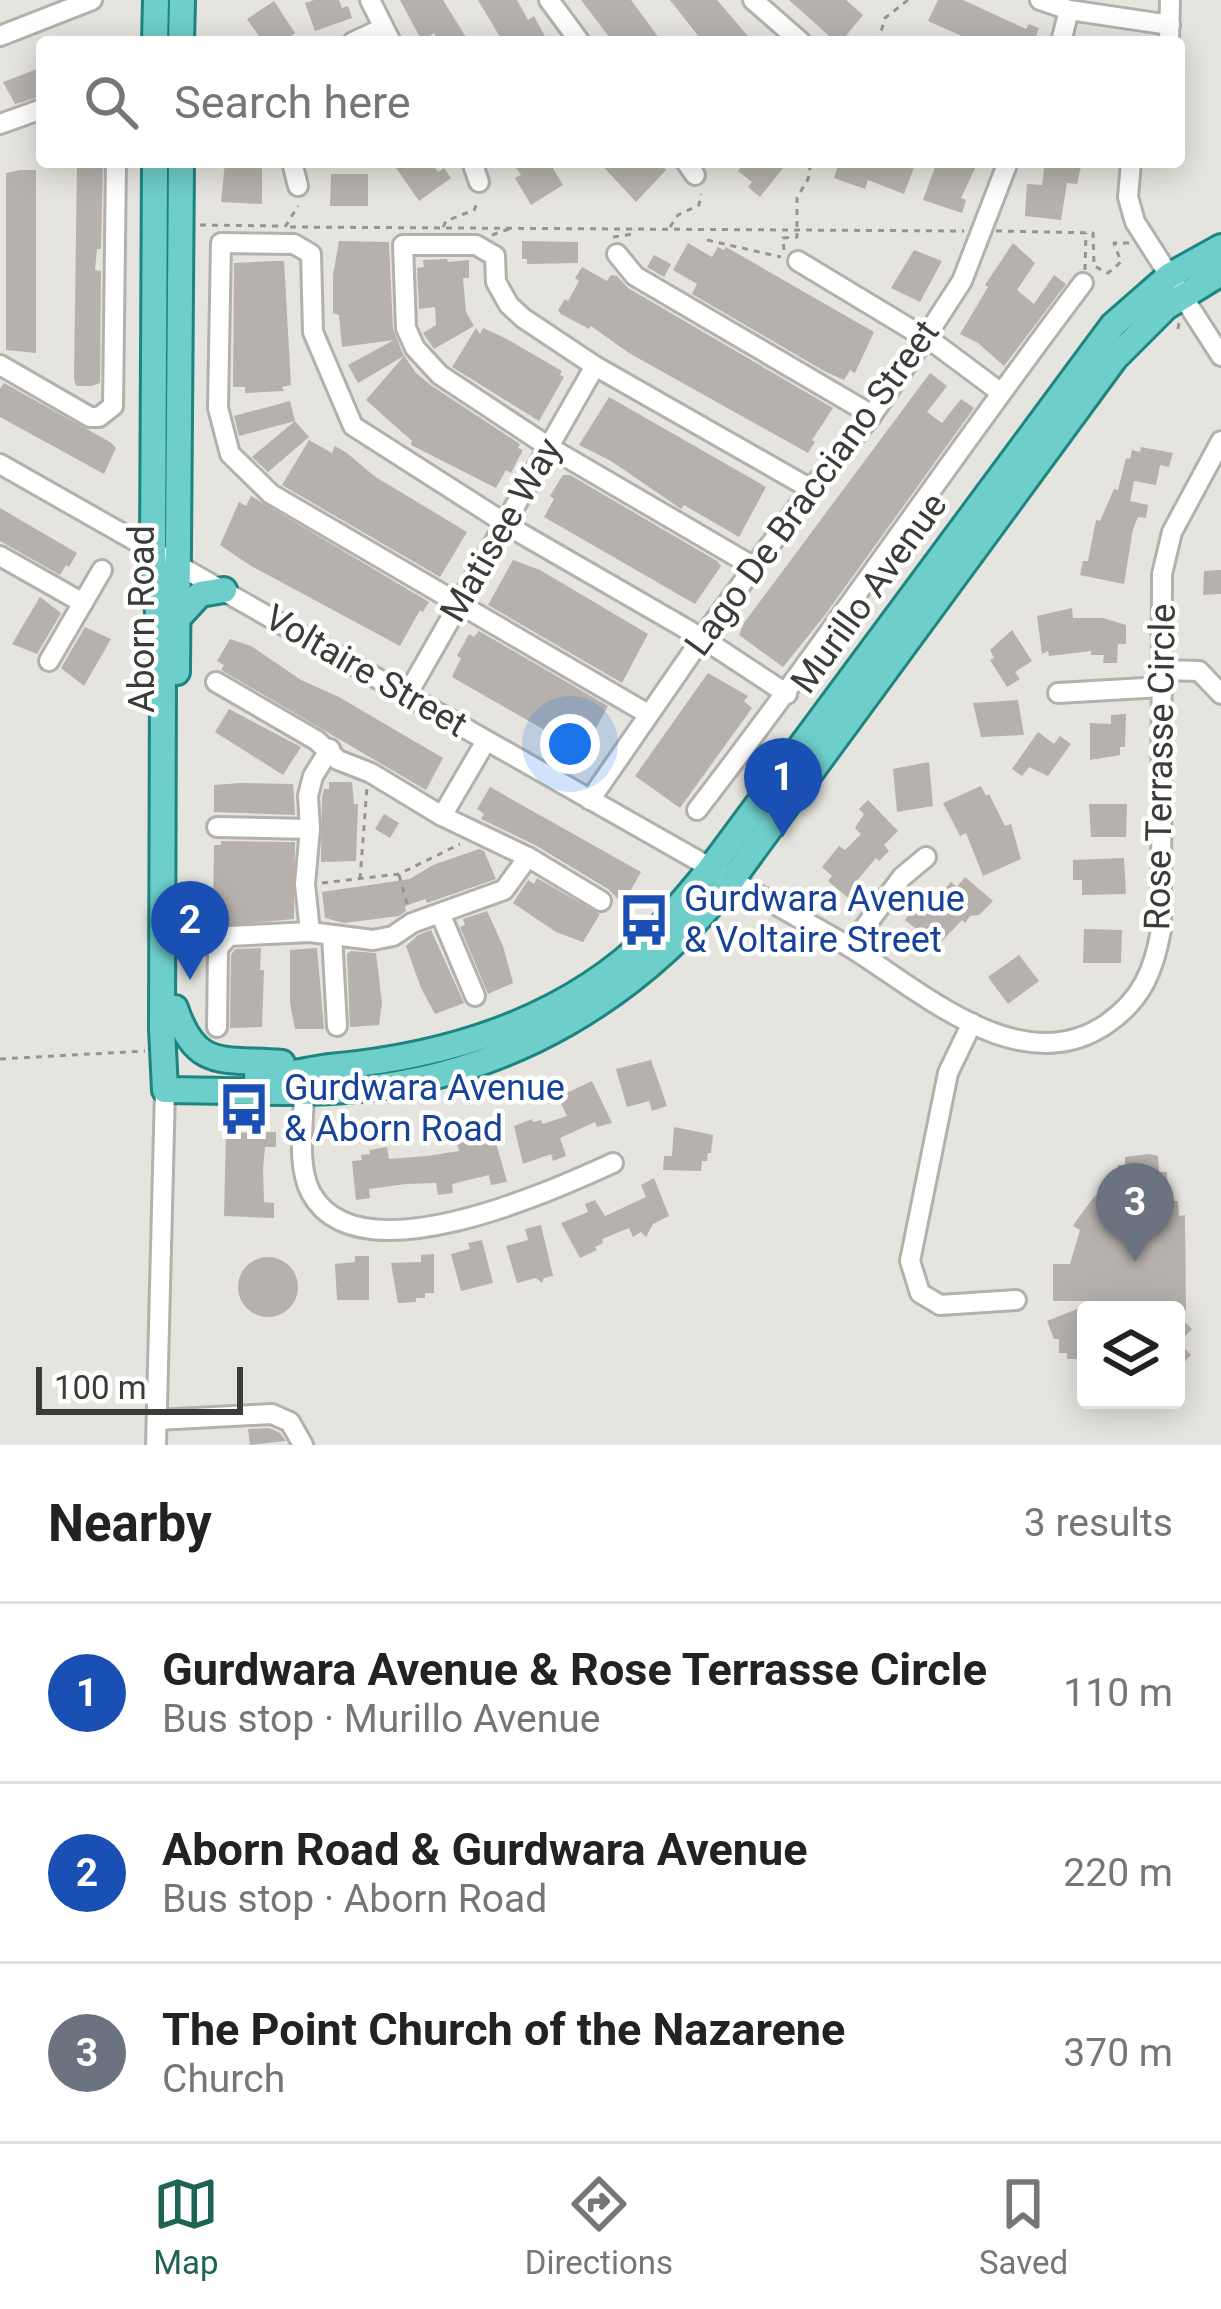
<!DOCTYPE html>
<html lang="en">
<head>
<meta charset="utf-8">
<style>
	:root { --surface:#fff; --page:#f6f6f6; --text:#222; --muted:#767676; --line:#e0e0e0; --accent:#1e6354 }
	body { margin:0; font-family:Roboto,sans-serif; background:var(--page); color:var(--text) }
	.controls { position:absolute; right:36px; bottom:36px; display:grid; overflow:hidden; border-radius:12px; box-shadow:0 6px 30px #0003 }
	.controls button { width:108px; height:108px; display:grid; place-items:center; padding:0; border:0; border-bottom:3px solid var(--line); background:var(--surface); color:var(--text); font:60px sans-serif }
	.scale { position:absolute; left:36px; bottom:30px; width:207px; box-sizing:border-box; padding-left:12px; border:6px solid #3b3b38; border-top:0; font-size:33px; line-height:42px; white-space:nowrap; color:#3b3b38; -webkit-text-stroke:9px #fff; paint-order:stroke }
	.you { position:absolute; left:570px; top:744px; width:42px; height:42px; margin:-30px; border:9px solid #fff; border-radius:50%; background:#1a73e8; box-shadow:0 0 0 18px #1a73e833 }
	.badge { display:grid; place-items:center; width:78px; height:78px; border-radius:50%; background:var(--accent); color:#fff; font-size:39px; font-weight:700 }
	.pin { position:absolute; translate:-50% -99px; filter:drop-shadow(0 3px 6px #0008) }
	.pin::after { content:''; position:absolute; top:63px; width:42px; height:36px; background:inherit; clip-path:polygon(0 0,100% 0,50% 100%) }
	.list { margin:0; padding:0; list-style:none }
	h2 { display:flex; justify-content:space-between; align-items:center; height:156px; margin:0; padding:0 48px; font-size:51px }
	h2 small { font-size:39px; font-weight:400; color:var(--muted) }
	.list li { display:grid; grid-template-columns:78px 1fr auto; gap:36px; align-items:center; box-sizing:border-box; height:180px; padding:0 48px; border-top:3px solid var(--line) }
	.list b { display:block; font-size:45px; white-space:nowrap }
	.list p { margin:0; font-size:39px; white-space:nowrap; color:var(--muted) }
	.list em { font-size:39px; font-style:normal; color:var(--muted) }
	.icon { flex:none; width:66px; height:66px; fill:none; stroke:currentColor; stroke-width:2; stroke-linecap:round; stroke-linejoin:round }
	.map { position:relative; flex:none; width:1221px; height:1445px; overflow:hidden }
	.search { position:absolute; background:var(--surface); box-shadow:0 6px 30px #0003; left:36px; right:36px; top:36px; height:132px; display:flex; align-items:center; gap:30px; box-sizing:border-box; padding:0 42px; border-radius:12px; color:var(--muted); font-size:45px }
	.sheet { height:696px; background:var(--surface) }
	nav { display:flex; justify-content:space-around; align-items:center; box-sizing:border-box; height:168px; border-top:3px solid var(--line); background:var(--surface); font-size:33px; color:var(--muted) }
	nav a { display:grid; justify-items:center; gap:6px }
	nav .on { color:var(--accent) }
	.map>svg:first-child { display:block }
	.building { fill:#b6b1ad }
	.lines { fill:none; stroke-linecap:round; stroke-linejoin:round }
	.minor-casing { stroke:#b2b1ab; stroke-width:24 }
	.major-casing { stroke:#1d8580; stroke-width:30 }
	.path { stroke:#969591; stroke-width:3; stroke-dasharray:6 6; stroke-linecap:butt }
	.minor { stroke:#fff; stroke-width:18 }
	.major { stroke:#6ececa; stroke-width:24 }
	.labels { text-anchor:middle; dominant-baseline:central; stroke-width:9; stroke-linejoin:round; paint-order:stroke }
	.street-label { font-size:36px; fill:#3b3b38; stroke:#fff }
	.transit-label { font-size:36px; fill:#164399; stroke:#fff; text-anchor:start }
</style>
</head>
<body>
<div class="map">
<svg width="1221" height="1445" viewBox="0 0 1221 1445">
	<rect width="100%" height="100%" fill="#e5e4de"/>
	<g class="building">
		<path d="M314,0H339L342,8L348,6L352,18L315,31L305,3Z"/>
		<path d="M400,0H443L469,42H439L434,33L422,41Z"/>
		<path d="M478,0H517L528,20L534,16L548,42H503Z"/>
		<path d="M581,0H631L662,42H613Z"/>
		<path d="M670,0H717L753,42H703Z"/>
		<path d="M789,0H846L863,15L841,42H836Z"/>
		<path d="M938,0H963L1026,29L1029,24L1039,28L1034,42H962L964,37L928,21Z"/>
		<path d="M274,1L295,33L282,42H263L247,19Z"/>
		<path d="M37,69L42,96L15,104L3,82Z"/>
		<path d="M77,162H103L101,249H97L95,270L101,271L100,383L92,386H76L74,379Z"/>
		<path d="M225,162H262V204L221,202Z"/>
		<path d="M392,162H431L438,172L444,168L451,178L419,201Z"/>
		<path d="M512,162H549L563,185L531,205L515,178L521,175Z"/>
		<path d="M599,162H658L666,170L636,202Z"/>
		<path d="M745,162H788L760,197L748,187L752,182L738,171Z"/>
		<path d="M839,162H916L904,194L868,180L865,189L834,178Z"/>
		<path d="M937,162H978L961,198L966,200L962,213L923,200Z"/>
		<path d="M1045,162H1082L1077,184L1067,183L1061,220L1025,216L1027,184L1042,185Z"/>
		<path d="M20,170H36V353L6,350V173Z"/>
		<path d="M331,174H368V206H330Z"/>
		<path d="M339,241L389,242L393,329L403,354L416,373L432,386L520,444L518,448L523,450L516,463L511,473L506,470L496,488L411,445L412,441L366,400L404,356L358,383L348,365L394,340L342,347L339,315L333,313V275Z"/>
		<path d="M522,241L578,242V263L527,264V259H522Z"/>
		<path d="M688,243L712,257L718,247L724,250L726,247L874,332L855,373L850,370L844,380L824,371L692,294L697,284L673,270Z"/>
		<path d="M1013,243L1035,263L1017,290L1034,304L1054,275L1066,284L1004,366L978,343L960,334L988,287L985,285Z"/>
		<path d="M914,250L942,261L920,302L891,288Z"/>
		<path d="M654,255L671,264L664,277L647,267Z"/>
		<path d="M447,259L448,262L469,260V278H463L466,312L474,326L434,349L423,333L436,325L435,307L419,309L417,268L424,267L423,260Z"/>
		<path d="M274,261H284L291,385L282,387L284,391L245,393V387H233L234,263Z"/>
		<path d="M582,267L607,281L611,275L617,276L628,288L833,408L812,440L815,442L808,453L629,353L591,326L589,329L561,314L558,310L565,299L568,301L579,281L575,278Z"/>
		<path d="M476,328L480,334L483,328L505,338L562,371L560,375L564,377L539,421L452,367Z"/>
		<path d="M930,373L947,386L927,412L942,423L961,399L974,408L825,615L783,667L739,635L744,623Z"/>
		<path d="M4,383L110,442L116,448L104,474L0,417V389Z"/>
		<path d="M609,397L766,487L739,537L684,505L681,509L611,461L579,445Z"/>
		<path d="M290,401L295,421L239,436L234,416Z"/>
		<path d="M295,421L309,437L268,472L252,457Z"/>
		<path d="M309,440L332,453L335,446L347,453L374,476L467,532L440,577L282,485Z"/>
		<path d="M1141,447L1173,453L1169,467L1160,465L1156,485L1134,481L1130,501L1148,505L1146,518L1138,517L1133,529L1124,584L1080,575L1083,561H1088L1096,520L1100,521L1114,489L1118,490L1126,458L1130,459L1132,450L1140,452Z"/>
		<path d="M563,475H570L717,561L721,566L695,604L544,517L554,499L550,496Z"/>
		<path d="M251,496L429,602L423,612L420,610L400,646L251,566L220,545L239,502L246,506Z"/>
		<path d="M0,508L77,553L69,567L66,565L60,575L0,541Z"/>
		<path d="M513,560L540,570L648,634L622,683L488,605Z"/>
		<path d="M1221,570V594L1203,595L1204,571Z"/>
		<path d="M40,597L61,613L37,654L12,644Z"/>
		<path d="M1072,608L1073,618H1103L1126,625V644H1118L1117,663H1103L1104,655H1091V651L1049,656L1048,651L1042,654L1037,616Z"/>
		<path d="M85,627L111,639L84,686L61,668Z"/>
		<path d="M1012,630L1032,661L1015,672L1020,679L1007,687L990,660L994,658L990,650Z"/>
		<path d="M479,631L608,706L583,752L452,677L461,658L457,656L469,634L474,637Z"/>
		<path d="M230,639L251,646L301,680L339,697L443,758L426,790L221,670L224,665L217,661Z"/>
		<path d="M708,673L748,696L744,701L752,708L680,808L635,776Z"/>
		<path d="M1018,700L1024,735L981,737L973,703Z"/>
		<path d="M229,709L301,747L283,775L215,732Z"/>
		<path d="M1126,714L1125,747H1120V755L1090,760V723L1111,724V715Z"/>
		<path d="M1038,732L1054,744L1060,736L1071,744L1048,776L1029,767L1022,776L1012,769Z"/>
		<path d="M929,762L933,806L897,812L893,769Z"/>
		<path d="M329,782H352L354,804H358L356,861L321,862L322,797L324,789H329Z"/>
		<path d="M241,783L293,784L295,815L214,812V785Z"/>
		<path d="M981,786L986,796L989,794L1005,826L1011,824L1021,859L983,876L966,833L960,836L943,803Z"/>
		<path d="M490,787L641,872L623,904L608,889L535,845L481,819L484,814L477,809Z"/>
		<path d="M868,800L898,831L884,845L889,851L879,861L876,858L854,884L861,890L852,901L828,881L832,876L822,867L839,846L845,850L861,834L855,828L864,814L859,809Z"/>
		<path d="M1089,804H1127L1126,837H1091Z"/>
		<path d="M384,814L399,823L390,838L375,829Z"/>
		<path d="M221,841L295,842L294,919L221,926V918H213L214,845H221Z"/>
		<path d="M479,849L484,851L496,879L427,903L425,899L405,906L406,911L399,916L344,923L325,918L322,892L410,879L433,865Z"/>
		<path d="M1124,858L1126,894L1082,895V880H1073V860Z"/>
		<path d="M965,877L993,901L979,915L970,916L965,923L962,920L941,942L928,950L913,938L919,931L905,920L913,909L919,914L930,906L951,882L957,887Z"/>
		<path d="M537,878L600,914L583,942L556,932L513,903L528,880L534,884Z"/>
		<path d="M487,911L503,946L513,983L488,994L460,927L465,925L463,919Z"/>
		<path d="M1084,929L1122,930L1121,963H1083Z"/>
		<path d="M431,930L464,1003L435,1014L421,988L406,946L418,935Z"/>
		<path d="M261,948L260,970H264L262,1027L230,1028L231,955L235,949Z"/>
		<path d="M317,948L324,1029H295L290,1003V950Z"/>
		<path d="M351,951L376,953L382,1003L379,1025L350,1027L347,954Z"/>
		<path d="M1019,955L1039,981L1008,1004L988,977Z"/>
		<path d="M651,1060L667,1106L652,1111L649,1101L627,1107L616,1069Z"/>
		<path d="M592,1081L612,1123L597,1127L595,1122L560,1138L566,1156L553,1161L551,1154L523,1164L514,1126L532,1119L533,1122L541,1120L543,1124L567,1116L558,1097Z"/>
		<path d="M674,1127L713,1135L711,1153H708L707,1161H702L701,1171L663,1170L664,1156H672Z"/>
		<path d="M276,1132V1147H265L263,1170L264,1202L274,1203V1218L224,1216L226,1133Z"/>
		<path d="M493,1132L507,1182L491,1185L489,1175L452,1184L453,1193L438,1195L436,1183L406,1184L369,1189L370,1198L356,1200L352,1161L362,1160L361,1155L370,1154L369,1150L387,1147L389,1159L427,1156L459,1151L457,1143Z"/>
		<path d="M1149,1154L1158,1156L1159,1172H1167L1168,1194H1173V1201H1178L1179,1216L1185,1215L1186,1310H1086V1359H1067V1353H1059V1339H1054L1047,1321L1097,1301H1053V1264H1070L1080,1230L1073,1226L1076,1221L1094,1197L1118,1180V1165H1125V1157Z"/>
		<path d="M654,1178L669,1216L653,1224L646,1237L641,1232L633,1237L629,1228L602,1239L603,1243L595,1247L597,1250L580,1258L561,1223L588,1212L585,1204L595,1200L605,1216L646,1197L641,1185Z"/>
		<path d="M541,1225L553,1276L544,1278L542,1283L536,1278L517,1283L506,1246L528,1240L525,1229Z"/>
		<path d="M482,1240L493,1283L461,1291L451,1254L470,1249L468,1243Z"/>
		<path d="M434,1254V1293H425V1298H416V1302L398,1303L391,1263L421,1262V1255Z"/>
		<path d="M355,1256H369V1300H337L335,1264L355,1262Z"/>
		<circle cx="268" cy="1287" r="30"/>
		<path d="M1176,1313L1192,1329L1179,1342L1191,1355L1176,1371Z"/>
		<path d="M269,1428L280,1433L286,1441L250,1445L248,1429Z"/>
	</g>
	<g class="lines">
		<g class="minor-casing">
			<g id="minor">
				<path d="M370,0L391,42"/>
				<path d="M549,0L580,42"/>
				<path d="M753,0L801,42"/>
				<path d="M1040,0L1069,10L1170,25"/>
				<path d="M0,36L92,0"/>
				<path d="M353,42L383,28"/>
				<path d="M1061,42L1069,10"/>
				<path d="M1169,42L1170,0"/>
				<path d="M0,124L42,109"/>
				<path d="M292,162L298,186"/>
				<path d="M472,162L479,182"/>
				<path d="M686,162L695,175"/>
				<path d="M1131,162L1128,197L1135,222L1221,356"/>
				<path d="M617,254L635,276L872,415"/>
				<path d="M798,261L937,345L1000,392"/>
				<path d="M0,365L90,417H99L113,406L116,162"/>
				<path d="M0,464L850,947C921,991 1022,1084 1108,1023C1142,999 1154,970 1161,930L1162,574L1172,532L1221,441"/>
				<path d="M0,556L83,603"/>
				<path d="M756,568L549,447L440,375L415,348L406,328L403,245H476L495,256L496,282L509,305L523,318L595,366L811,489"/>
				<path d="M49,661L102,570"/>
				<path d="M1162,670L1199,671L1221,694"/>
				<path d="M216,682L316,740L338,760L371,773L442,816L528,857L601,901"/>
				<path d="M1058,693L1162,687"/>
				<path d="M407,695L595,366"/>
				<path d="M648,714L271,494L230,454L218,408L221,243L294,244L311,254L313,332L353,426L522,534L702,638L787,694"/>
				<path d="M590,800L702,638L811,489L872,415L925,338L962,281L1008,162"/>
				<path d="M697,810C830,638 951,457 1083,283"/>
				<path d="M442,816L486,741"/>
				<path d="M217,827L310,829"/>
				<path d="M440,913L475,996"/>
				<path d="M310,932L305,884L310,829L308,796L313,776L330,749"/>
				<path d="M332,935L337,1026"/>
				<path d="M850,947L902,877L926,857"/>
				<path d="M972,1023L948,1073L910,1261L920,1293L940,1305L1016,1300"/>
				<path d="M217,1027L218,948L229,936L310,932L373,940L393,936L412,923L504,890L528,857"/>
				<path d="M304,1091C304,1122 296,1165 311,1193C358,1279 549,1192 613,1163"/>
				<path d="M157,1420L272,1414L290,1422L303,1445"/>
				<path d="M156,1445L165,1090"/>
			</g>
		</g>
		<g class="major-casing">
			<g id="major">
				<path d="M155,42L156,0"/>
				<path d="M181,42L182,0"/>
				<path d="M155,162L153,553L163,674L162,1029L165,1090C229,1090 294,1095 358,1089C509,1075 637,998 731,881L1115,358L1166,307L1221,273"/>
				<path d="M178,618L200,594L224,590"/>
				<path d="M177,672L181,162"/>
				<path d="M175,1008C196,1071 223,1058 282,1063"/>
				<path d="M257,1077C282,1077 306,1070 330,1067C450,1056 568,1020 655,932C675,912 692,890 710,869L1113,325L1169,276L1221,247"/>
			</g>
		</g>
		<g class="path">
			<path d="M878,42L885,18L908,0"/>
			<path d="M200,225L280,226"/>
			<path d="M285,227L298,206"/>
			<path d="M290,227L964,231"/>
			<path d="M443,227L446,221L474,210L478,202"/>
			<path d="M670,227L678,215L699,205L701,194"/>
			<path d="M996,231L1093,233L1094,266L1108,273L1121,262L1114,243H1130"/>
			<path d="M492,235L509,229"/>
			<path d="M613,237L633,234L634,230"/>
			<path d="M707,240L781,257"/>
			<path d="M784,250L783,238L797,237V198L808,179L811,162"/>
			<path d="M1085,270L1086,233"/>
			<path d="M1178,329L1179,323"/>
			<path d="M399,875L408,907"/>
			<path d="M360,879L367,787"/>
			<path d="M322,883L399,874L460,844"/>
			<path d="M0,1059L145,1051"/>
		</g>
		<use href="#minor" class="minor"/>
		<use href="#major" class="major"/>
	</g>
	<defs>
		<g id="bus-bare" transform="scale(4.14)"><path d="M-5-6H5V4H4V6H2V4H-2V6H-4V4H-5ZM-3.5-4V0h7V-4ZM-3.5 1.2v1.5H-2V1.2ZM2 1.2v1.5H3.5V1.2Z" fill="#1a4fb4" stroke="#fff" stroke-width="2.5" paint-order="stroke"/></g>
	</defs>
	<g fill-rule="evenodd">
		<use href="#bus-bare" x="644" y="920"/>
		<use href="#bus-bare" x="244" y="1109"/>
	</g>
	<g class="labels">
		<g class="street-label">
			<text transform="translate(812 488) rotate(-54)">Lago De Bracciano Street</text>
			<text transform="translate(501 530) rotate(-60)">Matisee Way</text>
			<text transform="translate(869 593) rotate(-54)">Murillo Avenue</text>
			<text transform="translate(142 619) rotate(-90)">Aborn Road</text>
			<text transform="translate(366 671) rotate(30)">Voltaire Street</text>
			<text transform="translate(1160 767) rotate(-89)">Rose Terrasse Circle</text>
		</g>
		<g class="transit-label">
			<text x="684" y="899">Gurdwara Avenue<tspan x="684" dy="41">&amp; Voltaire Street</tspan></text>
			<text x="284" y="1088">Gurdwara Avenue<tspan x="284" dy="41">&amp; Aborn Road</tspan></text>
		</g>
	</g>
</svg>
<div class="controls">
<button><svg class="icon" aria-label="layers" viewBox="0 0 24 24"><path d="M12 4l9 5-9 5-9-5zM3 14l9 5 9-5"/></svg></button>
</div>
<div class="scale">100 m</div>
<div class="you"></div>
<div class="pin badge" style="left:783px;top:837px;background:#1a4fb4">1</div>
<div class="pin badge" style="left:190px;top:980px;background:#1a4fb4">2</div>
<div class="pin badge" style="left:1135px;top:1262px;background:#6b7280">3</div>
<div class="search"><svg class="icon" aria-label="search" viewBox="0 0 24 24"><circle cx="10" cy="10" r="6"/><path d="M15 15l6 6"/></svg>Search here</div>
</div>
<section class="sheet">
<h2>Nearby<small>3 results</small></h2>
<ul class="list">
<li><span class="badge" style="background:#1a4fb4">1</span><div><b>Gurdwara Avenue &amp; Rose Terrasse Circle</b><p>Bus stop · Murillo Avenue</p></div><em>110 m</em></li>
<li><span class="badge" style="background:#1a4fb4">2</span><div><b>Aborn Road &amp; Gurdwara Avenue</b><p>Bus stop · Aborn Road</p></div><em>220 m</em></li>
<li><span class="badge" style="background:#6b7280">3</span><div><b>The Point Church of the Nazarene</b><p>Church</p></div><em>370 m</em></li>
</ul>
</section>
<nav>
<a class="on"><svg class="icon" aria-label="map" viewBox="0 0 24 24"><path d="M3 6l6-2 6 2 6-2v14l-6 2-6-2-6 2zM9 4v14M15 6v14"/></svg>Map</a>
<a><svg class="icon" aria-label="directions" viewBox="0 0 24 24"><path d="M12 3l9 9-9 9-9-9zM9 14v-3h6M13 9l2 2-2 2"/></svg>Directions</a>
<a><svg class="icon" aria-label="saved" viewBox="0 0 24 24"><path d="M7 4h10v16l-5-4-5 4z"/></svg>Saved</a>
</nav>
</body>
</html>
